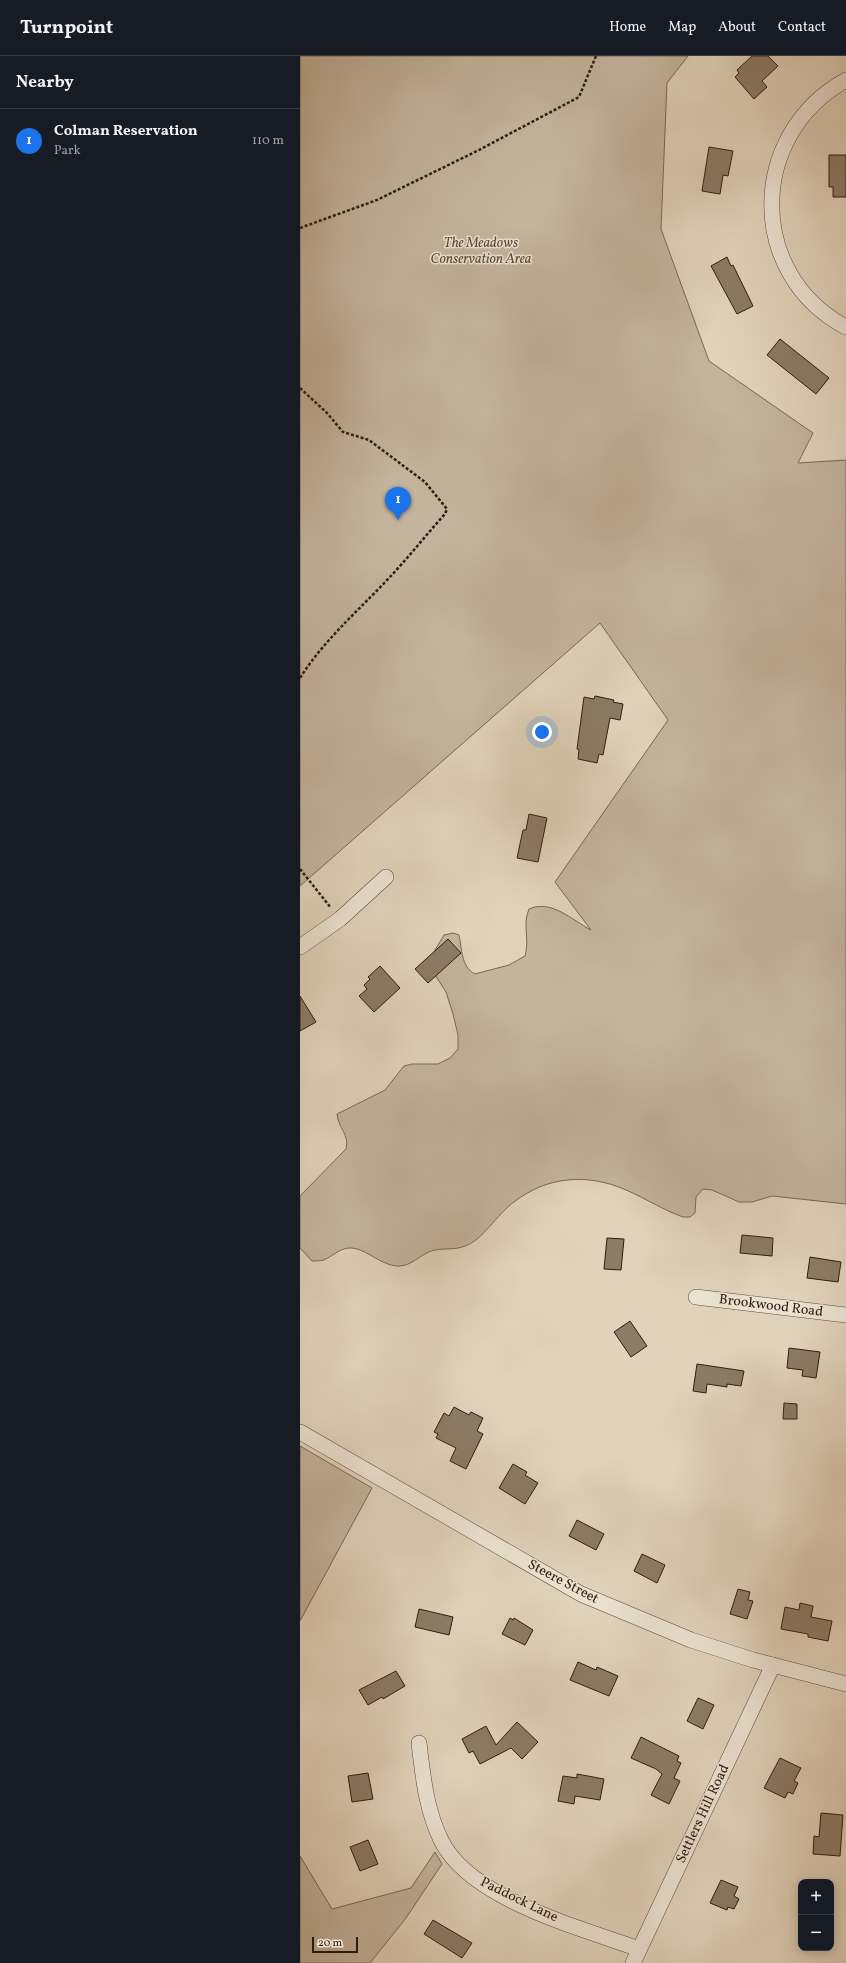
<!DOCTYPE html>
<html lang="en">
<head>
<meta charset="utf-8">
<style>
	:root { --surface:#171b24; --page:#242831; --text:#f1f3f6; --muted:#9ea1a6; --line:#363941; --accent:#1a73e8 }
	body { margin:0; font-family:Vollkorn,serif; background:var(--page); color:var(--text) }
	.controls { position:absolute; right:12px; bottom:12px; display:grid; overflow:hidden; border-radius:8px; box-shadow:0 2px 10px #0003 }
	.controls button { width:36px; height:36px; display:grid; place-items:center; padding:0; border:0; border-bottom:1px solid var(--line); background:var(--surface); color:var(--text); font:20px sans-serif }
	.scale { position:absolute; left:12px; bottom:10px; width:46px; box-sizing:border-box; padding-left:4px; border:2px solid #2e1c0c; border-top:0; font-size:11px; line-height:14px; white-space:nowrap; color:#2e1c0c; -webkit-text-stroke:3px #ece2d3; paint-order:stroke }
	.you { position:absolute; left:242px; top:676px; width:14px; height:14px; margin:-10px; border:3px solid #fff; border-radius:50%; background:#1a73e8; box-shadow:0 0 0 6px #1a73e833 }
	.badge { display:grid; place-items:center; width:26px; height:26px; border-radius:50%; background:var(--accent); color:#fff; font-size:13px; font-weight:700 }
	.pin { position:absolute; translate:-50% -33px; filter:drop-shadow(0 1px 2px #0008) }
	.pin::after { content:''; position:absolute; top:21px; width:14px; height:12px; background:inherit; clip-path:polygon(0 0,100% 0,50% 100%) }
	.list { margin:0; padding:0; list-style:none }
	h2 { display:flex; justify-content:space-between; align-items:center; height:52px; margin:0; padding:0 16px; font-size:17px }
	h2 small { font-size:13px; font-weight:400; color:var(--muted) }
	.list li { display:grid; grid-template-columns:26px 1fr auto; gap:12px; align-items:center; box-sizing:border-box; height:64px; padding:0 16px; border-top:1px solid var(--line) }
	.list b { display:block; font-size:15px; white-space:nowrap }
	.list p { margin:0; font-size:13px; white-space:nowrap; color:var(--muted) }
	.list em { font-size:13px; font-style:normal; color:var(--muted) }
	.map { position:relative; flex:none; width:546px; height:1907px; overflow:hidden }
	header { display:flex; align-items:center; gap:24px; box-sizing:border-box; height:56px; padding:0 20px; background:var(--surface); border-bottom:1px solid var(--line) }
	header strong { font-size:19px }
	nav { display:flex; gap:22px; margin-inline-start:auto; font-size:14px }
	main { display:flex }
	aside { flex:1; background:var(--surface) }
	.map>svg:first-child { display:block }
	.green { fill:#c3b49d; stroke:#786854 }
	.building { fill:#8b7b67; stroke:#2e1c0c }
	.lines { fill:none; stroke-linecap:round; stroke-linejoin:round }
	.street-casing { stroke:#5b4a38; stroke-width:16 }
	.path { stroke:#2e1c0c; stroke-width:2.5; stroke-dasharray:3 2; stroke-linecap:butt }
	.street { stroke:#ece2d3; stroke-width:15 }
	.labels { text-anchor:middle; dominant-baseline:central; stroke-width:3; stroke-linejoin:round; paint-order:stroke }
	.park-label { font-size:14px; font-style:italic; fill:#5b4a38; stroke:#ece2d3 }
	.street-label { font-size:14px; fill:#2e1c0c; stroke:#ece2d3 }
</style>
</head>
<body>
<header>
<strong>Turnpoint</strong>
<nav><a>Home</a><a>Map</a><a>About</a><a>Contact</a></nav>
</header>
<main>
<aside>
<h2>Nearby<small></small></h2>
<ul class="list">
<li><span class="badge">1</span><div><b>Colman Reservation</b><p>Park</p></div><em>110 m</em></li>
</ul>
</aside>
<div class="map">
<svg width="546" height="1907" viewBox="0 0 546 1907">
	<rect width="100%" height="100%" fill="#e1d3bb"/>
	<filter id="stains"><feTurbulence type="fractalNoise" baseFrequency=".005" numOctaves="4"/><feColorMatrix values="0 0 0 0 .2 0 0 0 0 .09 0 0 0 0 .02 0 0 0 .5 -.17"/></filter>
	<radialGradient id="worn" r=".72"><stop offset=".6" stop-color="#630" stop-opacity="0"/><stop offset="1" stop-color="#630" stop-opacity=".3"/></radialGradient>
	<g class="green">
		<path d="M0,0H388L367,27L361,173L409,305L513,377L498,407L546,404V1148L472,1140L452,1146H439L412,1134L403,1133L396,1141L395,1157L390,1161H383C363,1154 345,1142 326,1134C288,1117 247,1120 214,1146C197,1158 183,1184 165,1190C156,1194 145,1192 135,1194C117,1198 110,1216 88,1208C76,1204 64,1193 52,1192C41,1191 33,1200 24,1204C21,1205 16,1205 12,1205L0,1192V1140L46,1093C50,1079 38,1072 37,1058L85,1034L104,1010L112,1008H138L150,1002L158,993V979L153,958L146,936L132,914L135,894L144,879L153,877L159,879C162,893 161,911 175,918L209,909L225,900C230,883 222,869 229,853C251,843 272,864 291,874L255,826L368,664L300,567L0,830Z"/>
		<path d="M0,1390L72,1432L0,1565Z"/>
		<path d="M135,1796L142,1808L106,1862L70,1907H0V1800L32,1853L111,1832Z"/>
	</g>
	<g class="building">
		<path d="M452,0H468L478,10L462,25L467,31L454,43L435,21L439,17L437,14Z"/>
		<path d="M409,91L433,95L428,120L423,119L420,138L402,135Z"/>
		<path d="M529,99H546V141H533V131H529Z"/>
		<path d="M427,201L431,210L433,209L453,250L437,258L411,210Z"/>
		<path d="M480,283L529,322L516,338L467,299Z"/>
		<path d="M295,640L314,644L313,646L323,648L320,664L310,662L303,699L299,698L297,707L278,703L279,694L277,693L284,641L294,643Z"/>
		<path d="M229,758L247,762L238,806L217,802L223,774H226Z"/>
		<path d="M148,883L161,897L128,927L115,913Z"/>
		<path d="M80,910L100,932L74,956L59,940L67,933L64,929L70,923L68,921Z"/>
		<path d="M0,940L16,966L0,975Z"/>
		<path d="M442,1179L473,1182L472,1200L440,1197Z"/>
		<path d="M307,1182L324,1183L321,1214L304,1213Z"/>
		<path d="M510,1201L541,1206L538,1226L507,1222Z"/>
		<path d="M330,1265L347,1290L331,1301L314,1276Z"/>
		<path d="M489,1292L520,1296L516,1322L502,1320L503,1314L487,1312Z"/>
		<path d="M397,1308L444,1315L441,1330L427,1328V1331L407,1328L406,1337L393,1335Z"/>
		<path d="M484,1347L497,1348V1363H483Z"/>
		<path d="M154,1351L169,1359L171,1356L183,1362L177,1375L183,1378L166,1413L150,1405L156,1392L136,1382L138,1378L134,1376L144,1357L149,1360Z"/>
		<path d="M213,1408L227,1416L225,1419L238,1427L225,1448L199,1432Z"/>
		<path d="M277,1464L304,1478L296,1494L269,1480Z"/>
		<path d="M342,1498L365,1509L357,1527L334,1515Z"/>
		<path d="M438,1533L450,1536L448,1544L453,1545L447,1563L430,1558Z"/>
		<path d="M500,1547L513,1550L511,1561L532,1565L528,1585L508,1581V1578L481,1573L485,1551L499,1554Z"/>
		<path d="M119,1553L153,1561L149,1579L115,1571Z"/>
		<path d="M210,1562L213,1564L214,1562L233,1574L225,1589L202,1578Z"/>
		<path d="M278,1606L296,1614L297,1611L318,1620L309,1640L270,1624Z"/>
		<path d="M96,1615L105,1630L83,1643L82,1641L68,1649L59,1634Z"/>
		<path d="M398,1642L414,1649L403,1673L387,1665Z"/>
		<path d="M217,1666L238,1686L222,1703L211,1692L180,1708L173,1695L169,1697L162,1683L186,1670L196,1689Z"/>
		<path d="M341,1681L379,1700L377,1705L381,1707L374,1722L380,1725L369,1748L351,1739L362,1718L356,1713L331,1702Z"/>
		<path d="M480,1702L501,1712L494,1725L498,1727L493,1738L488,1736L485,1742L464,1732Z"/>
		<path d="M68,1717L73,1743L52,1746L48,1720Z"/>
		<path d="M277,1718L304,1723L300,1744L275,1740L274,1748L258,1745L263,1720L277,1722Z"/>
		<path d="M521,1757L543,1759L540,1800L513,1798L514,1780L519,1781Z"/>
		<path d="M68,1784L78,1808L60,1815L50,1791Z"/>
		<path d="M421,1824L438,1831L434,1840L439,1843L434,1853L428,1851L427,1854L410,1847Z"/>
		<path d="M133,1864L172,1887L162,1902L124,1878Z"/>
	</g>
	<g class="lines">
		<g class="street-casing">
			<g id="street">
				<path d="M546,24C448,78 446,218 546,271"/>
				<path d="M0,891L40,863L86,821"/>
				<path d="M396,1241L546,1259"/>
				<path d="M0,1376L281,1538L391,1584L453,1604L546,1628"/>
				<path d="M119,1687C123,1721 126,1753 141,1784C169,1843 281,1872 339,1893"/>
				<path d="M333,1907L473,1609"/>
			</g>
		</g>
		<g class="path">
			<path d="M0,172L77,144L179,94L279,41L296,0"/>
			<path d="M0,332L27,357L43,376L69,384L125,426L147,453L145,458C126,479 108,502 89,522C58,555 24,584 0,622"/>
			<path d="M0,813L31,852"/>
		</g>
		<use href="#street" class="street"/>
	</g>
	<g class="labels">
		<g class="park-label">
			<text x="181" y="187">The Meadows<tspan x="181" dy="16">Conservation Area</tspan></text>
		</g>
		<g class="street-label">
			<text transform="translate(471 1250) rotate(7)">Brookwood Road</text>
			<text transform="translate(263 1526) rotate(28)">Steere Street</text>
			<text transform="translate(403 1758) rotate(-65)">Settlers Hill Road</text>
			<text transform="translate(219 1844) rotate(26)">Paddock Lane</text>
		</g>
	</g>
	<rect width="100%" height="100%" filter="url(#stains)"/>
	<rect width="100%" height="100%" fill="url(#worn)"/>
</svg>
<div class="controls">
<button>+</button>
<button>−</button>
</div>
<div class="scale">20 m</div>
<div class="you"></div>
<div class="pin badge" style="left:98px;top:464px">1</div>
</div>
</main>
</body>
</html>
